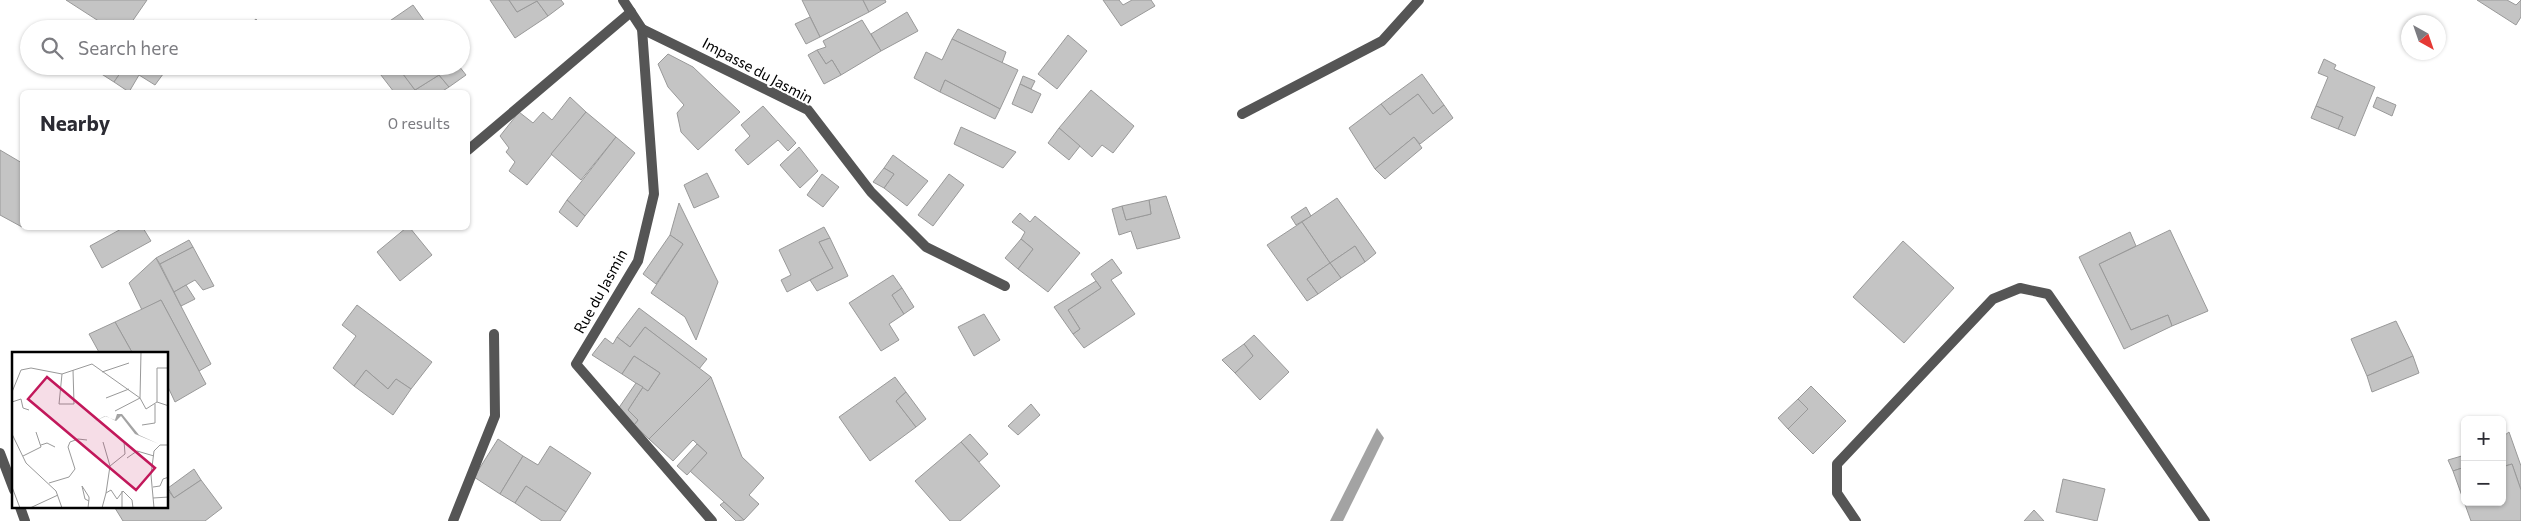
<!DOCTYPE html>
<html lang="en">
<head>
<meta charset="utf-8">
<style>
	:root { --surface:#fff; --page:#f7f7f7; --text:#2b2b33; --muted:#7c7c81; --line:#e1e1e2 }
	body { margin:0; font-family:Commissioner,sans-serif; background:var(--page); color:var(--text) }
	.controls { position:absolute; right:15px; bottom:15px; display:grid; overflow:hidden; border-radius:8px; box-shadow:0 1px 4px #0004 }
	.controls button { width:45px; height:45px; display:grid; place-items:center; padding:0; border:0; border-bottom:1px solid var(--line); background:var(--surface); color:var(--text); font:25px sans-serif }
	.compass { position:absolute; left:2401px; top:15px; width:45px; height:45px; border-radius:50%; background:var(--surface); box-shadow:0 1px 4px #0004; rotate:140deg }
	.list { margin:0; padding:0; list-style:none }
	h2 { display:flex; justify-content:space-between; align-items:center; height:65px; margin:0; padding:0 20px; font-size:21px }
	h2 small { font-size:16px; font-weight:400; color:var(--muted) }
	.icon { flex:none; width:28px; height:28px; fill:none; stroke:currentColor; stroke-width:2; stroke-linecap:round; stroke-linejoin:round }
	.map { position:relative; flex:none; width:2521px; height:521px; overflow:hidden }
	.search { position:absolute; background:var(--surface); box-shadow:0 1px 4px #0004; left:20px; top:20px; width:450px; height:55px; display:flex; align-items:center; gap:12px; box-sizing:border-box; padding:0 18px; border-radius:28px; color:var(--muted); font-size:19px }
	.panel { position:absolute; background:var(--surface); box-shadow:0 1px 4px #0004; left:20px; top:90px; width:450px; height:140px; border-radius:8px }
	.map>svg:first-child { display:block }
	.water { fill:#a3a3a3 }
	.building { fill:#c4c4c4; stroke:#999 }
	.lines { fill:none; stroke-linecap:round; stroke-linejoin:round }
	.service { stroke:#555; stroke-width:10 }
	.minor { stroke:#555; stroke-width:10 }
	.labels { text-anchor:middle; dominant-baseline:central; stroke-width:4; stroke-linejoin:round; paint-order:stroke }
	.street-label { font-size:15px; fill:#000; stroke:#fff }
	.inset-road { fill:none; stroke:#999; stroke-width:1 }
	.view { fill:#c2185b; fill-opacity:0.15; stroke:#c2185b; stroke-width:2.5 }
	.inset-edge { fill:none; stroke:#000; stroke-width:2.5 }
</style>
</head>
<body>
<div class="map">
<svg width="2521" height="521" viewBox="0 0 2521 521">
	<rect width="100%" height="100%" fill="#fff"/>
	<path class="water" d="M1377,428L1384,438L1343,521H1330Z"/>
	<g class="building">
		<path d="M66,0H147L127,29H111Z"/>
		<path d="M490,0H509L517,12L537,1L548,16L515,38Z"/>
		<path d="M509,0H561L564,4L548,16L537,1L517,12Z"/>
		<path d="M802,0H863L869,12L820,37Z"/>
		<path d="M863,0H885L886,2L869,12Z"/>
		<path d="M1103,0H1119L1123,5L1132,0H1151L1155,6L1121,26Z"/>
		<path d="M2477,0H2507L2516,5L2521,0V17L2516,25Z"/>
		<path d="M413,5L430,29H378Z"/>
		<path d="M907,12L918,31L881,51L871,34Z"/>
		<path d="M810,17L820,37L806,44L795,24Z"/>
		<path d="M256,19L265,29H244Z"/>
		<path d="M862,20L881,51L841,75L832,60L826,64L817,50L826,47L823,41Z"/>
		<path d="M958,29L1006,52L1002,63L952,39Z"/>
		<path d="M1068,35L1087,51L1057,89L1038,74Z"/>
		<path d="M952,39L1018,70L1000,109L945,80L940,92L914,78L926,52L942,60Z"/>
		<path d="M817,50L826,64L832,60L841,75L824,84L808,55Z"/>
		<path d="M668,54L693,67L740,112L698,150L681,132L677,113L684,105L668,87L658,64Z"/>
		<path d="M2324,59L2336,65L2334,69L2375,87L2355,136L2338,129L2343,117L2316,106L2328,77L2318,73Z"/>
		<path d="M89,66H125L114,82Z"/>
		<path d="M125,66H169L155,85L139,75L129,92L114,82Z"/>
		<path d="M374,66H397L415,90L439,75L449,87L441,92H394Z"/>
		<path d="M397,66H459L466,75L449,87L439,75L415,90Z"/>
		<path d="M1422,74L1444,105L1433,114L1418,94L1390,115L1381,104Z"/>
		<path d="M1023,76L1035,81L1031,89L1020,84Z"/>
		<path d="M945,80L1000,109L995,119L940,92Z"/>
		<path d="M1020,84L1041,94L1032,113L1012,104Z"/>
		<path d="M1091,90L1134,126L1113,153L1102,145L1092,157L1059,128Z"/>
		<path d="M1418,94L1433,114L1444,105L1453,118L1420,144L1414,137L1375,169L1349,128L1381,104L1390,115Z"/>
		<path d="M570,97L586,112L527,185L509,171L515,162L506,152L509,148L500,136L519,112L533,123L543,112L552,120Z"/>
		<path d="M2377,97L2396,105L2392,116L2373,107Z"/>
		<path d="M763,106L796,143L788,151L778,140L748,165L735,150L750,136L741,125Z"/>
		<path d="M2316,106L2343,117L2338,129L2311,118Z"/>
		<path d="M586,112L616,137L581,180L551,154Z"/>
		<path d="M961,127L1016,152L1003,168L954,144Z"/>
		<path d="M1059,128L1080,146L1069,160L1048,143Z"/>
		<path d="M616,137L635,153L585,216L567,200Z"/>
		<path d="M1414,137L1422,148L1385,179L1375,169Z"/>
		<path d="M799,147L818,171L800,188L780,165Z"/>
		<path d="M0,150L22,163V227L0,215Z"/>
		<path d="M893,155L928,181L907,206L884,188L894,174L884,168Z"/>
		<path d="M884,168L894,174L884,188L873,182Z"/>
		<path d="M707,173L719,197L694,208L684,185Z"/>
		<path d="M822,174L839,187L823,207L807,195Z"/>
		<path d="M949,174L964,185L933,226L918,215Z"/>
		<path d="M1166,196L1180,238L1137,249L1131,231L1119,235L1112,209L1122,206L1126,220L1151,214L1149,200Z"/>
		<path d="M1337,198L1376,253L1365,262L1355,246L1330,263L1302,222Z"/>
		<path d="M567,200L585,216L577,227L559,212Z"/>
		<path d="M1149,200L1151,214L1126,220L1122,206Z"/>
		<path d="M679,203L718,282L696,340L685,317L651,293L683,244L670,235Z"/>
		<path d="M1306,207L1311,216L1296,225L1291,217Z"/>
		<path d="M1020,213L1030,222L1035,216L1080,253L1048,292L1018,269L1033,249L1021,239L1025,232L1012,222Z"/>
		<path d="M1302,222L1330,263L1307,279L1318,294L1307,301L1267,245Z"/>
		<path d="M824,227L830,238L819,242L833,268L787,292L781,280L791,275L779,250Z"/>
		<path d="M123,228H143L151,241L102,268L90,246Z"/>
		<path d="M406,228H410L432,255L400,281L377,252Z"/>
		<path d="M2170,230L2208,311L2172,326L2168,315L2131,330L2099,264Z"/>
		<path d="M2130,232L2136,246L2099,264L2131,330L2168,315L2172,326L2124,349L2079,257Z"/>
		<path d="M670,235L683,244L656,284L643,274Z"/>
		<path d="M830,238L848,276L817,291L810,280L833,268L819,242Z"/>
		<path d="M1021,239L1033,249L1018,269L1005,258Z"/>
		<path d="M189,240L193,247L160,264L156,258Z"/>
		<path d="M1903,241L1954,288L1904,343L1853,297Z"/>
		<path d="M1355,246L1365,262L1341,278L1330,263Z"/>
		<path d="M193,247L214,286L203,290L195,280L174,292L160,264Z"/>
		<path d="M156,258L211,364L199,371L161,300L142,310L129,283Z"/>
		<path d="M1112,259L1122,273L1111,280L1135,314L1084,348L1073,334L1080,329L1068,310L1101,288L1091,274Z"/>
		<path d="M1330,263L1341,278L1318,294L1307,279Z"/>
		<path d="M893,275L902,288L892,295L904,314L889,324L899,340L881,351L849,303Z"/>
		<path d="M1096,281L1101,288L1068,310L1080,329L1073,334L1054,307Z"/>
		<path d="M186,285L195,299L181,306L174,292Z"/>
		<path d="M902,288L914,307L904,314L892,295Z"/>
		<path d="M161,300L206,384L175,402L168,387V354H133L115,322Z"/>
		<path d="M357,305L432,362L411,389L396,379L388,389L366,370L354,386L333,368L356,336L342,325Z"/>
		<path d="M639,308L707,359L699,369L645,327L630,347L617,337Z"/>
		<path d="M984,314L1000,340L974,356L958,327Z"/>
		<path d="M2396,321L2413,356L2367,376L2351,339Z"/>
		<path d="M115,322L133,354H100L89,334Z"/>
		<path d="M645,327L711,377L649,439L634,425L638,420L628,410L643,387L648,391L660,373L634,356L622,374L592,355L605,338L613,344L617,337L630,347Z"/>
		<path d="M1254,335L1289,372L1260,400L1235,373L1253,356L1244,344Z"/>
		<path d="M1244,344L1253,356L1235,373L1222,360Z"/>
		<path d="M634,356L660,373L648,391L622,374Z"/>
		<path d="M2413,356L2419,373L2372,392L2367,376Z"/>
		<path d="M366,370L388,389L396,379L411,389L393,415L354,386Z"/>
		<path d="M711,377L742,457L764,478L749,495L759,504L744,520L690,471L707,453L693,440L673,461L649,439Z"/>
		<path d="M895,377L906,392L896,401L916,427L870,461L839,417Z"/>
		<path d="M636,383L643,387L628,410L638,420L634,425L618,409Z"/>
		<path d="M1811,386L1846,421L1813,454L1788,429L1808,409L1798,399Z"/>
		<path d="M906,392L926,419L916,427L896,401Z"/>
		<path d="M1798,399L1808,409L1788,429L1778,418Z"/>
		<path d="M1031,404L1040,415L1018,435L1008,426Z"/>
		<path d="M2509,432L2521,466V490L2512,464L2502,467V443L2505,435Z"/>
		<path d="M970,434L988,454L979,462L961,442Z"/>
		<path d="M498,439L523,456L500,494L474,477Z"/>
		<path d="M961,442L1000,486L960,521H950L915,481Z"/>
		<path d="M697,444L707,453L687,475L677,466Z"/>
		<path d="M550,446L591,473L566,512L526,486L515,503L500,494L523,456L538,465Z"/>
		<path d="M2465,455V467L2453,471L2448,460Z"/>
		<path d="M2512,464L2521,490V521H2471L2453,471L2465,467V502H2502V467Z"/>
		<path d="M194,469L201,480L174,498L168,488Z"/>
		<path d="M2063,479L2105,489L2097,521L2056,512Z"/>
		<path d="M201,480L222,508L205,521H123L115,508L168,507V490L174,498Z"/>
		<path d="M526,486L566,512L560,521H542L515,503Z"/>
		<path d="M724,502L744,520L736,521L720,505Z"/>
		<path d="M2034,510L2044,521H2024Z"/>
	</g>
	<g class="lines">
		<g class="service">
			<path d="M453,521L495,416L494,334"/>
			<path d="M1856,521L1837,493V464L1993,299L2020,288L2048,294L2205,521"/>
		</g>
		<g class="minor">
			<path d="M623,0L642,29L654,194L638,261L576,364L712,521"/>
			<path d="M642,29L808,110L871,192L926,247L1005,286"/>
			<path d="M1242,114L1382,41L1419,0"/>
			<path d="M468,150L631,12"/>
			<path d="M0,453L14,490"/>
			<path d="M20,507L25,521"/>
		</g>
	</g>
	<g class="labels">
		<g class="street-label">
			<text transform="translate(758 70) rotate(28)">Impasse du Jasmin</text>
			<text transform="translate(600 291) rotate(-61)">Rue du Jasmin</text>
		</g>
	</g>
	<g transform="translate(12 352)">
		<rect width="156" height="156" fill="#fff"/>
		<path d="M105,62H110L127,83L147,92L123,82L109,64L104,69L94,64L81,70L93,64L103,68Z" fill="#a3a3a3"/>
		<path class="inset-road" d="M90,20L117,11M50,22L47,52H62L61,18M0,40L9,18L19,16L50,22L80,12L128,46M94,46L117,37M128,46L129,0M128,46L134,57L145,50L157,54M0,50L9,47L11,56L17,58M145,50V16H157M103,59L128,46M130,73L143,71V52M0,82L14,111L44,139L50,156M91,90L98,114M29,93L35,91L43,95M11,104L29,95L24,80M115,106L125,99L142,104M37,131L57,125L63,117L56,95L58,90L66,87L75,88M0,135L8,156M141,135L148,134L151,127L157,125M110,139V156M94,141L98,114L113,102L112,89M141,146L157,145M18,156L46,143M76,156L77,147V145L70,134L73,147L77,149M90,156L94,141L99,138L105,147L111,139L120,148L121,156M142,156L139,123L142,99L148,93H157"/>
		<path class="view" d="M35,25L143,116L124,138L16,47Z"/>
		<rect width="156" height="156" class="inset-edge"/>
	</g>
</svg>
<div class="controls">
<button>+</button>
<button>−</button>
</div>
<svg class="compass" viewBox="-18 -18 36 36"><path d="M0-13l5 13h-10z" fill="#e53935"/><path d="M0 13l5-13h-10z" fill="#7c7c81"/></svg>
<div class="search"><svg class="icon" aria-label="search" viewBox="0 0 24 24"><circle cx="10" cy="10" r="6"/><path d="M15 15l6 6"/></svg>Search here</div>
<section class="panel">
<h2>Nearby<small>0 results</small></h2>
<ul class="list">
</ul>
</section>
</div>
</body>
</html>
